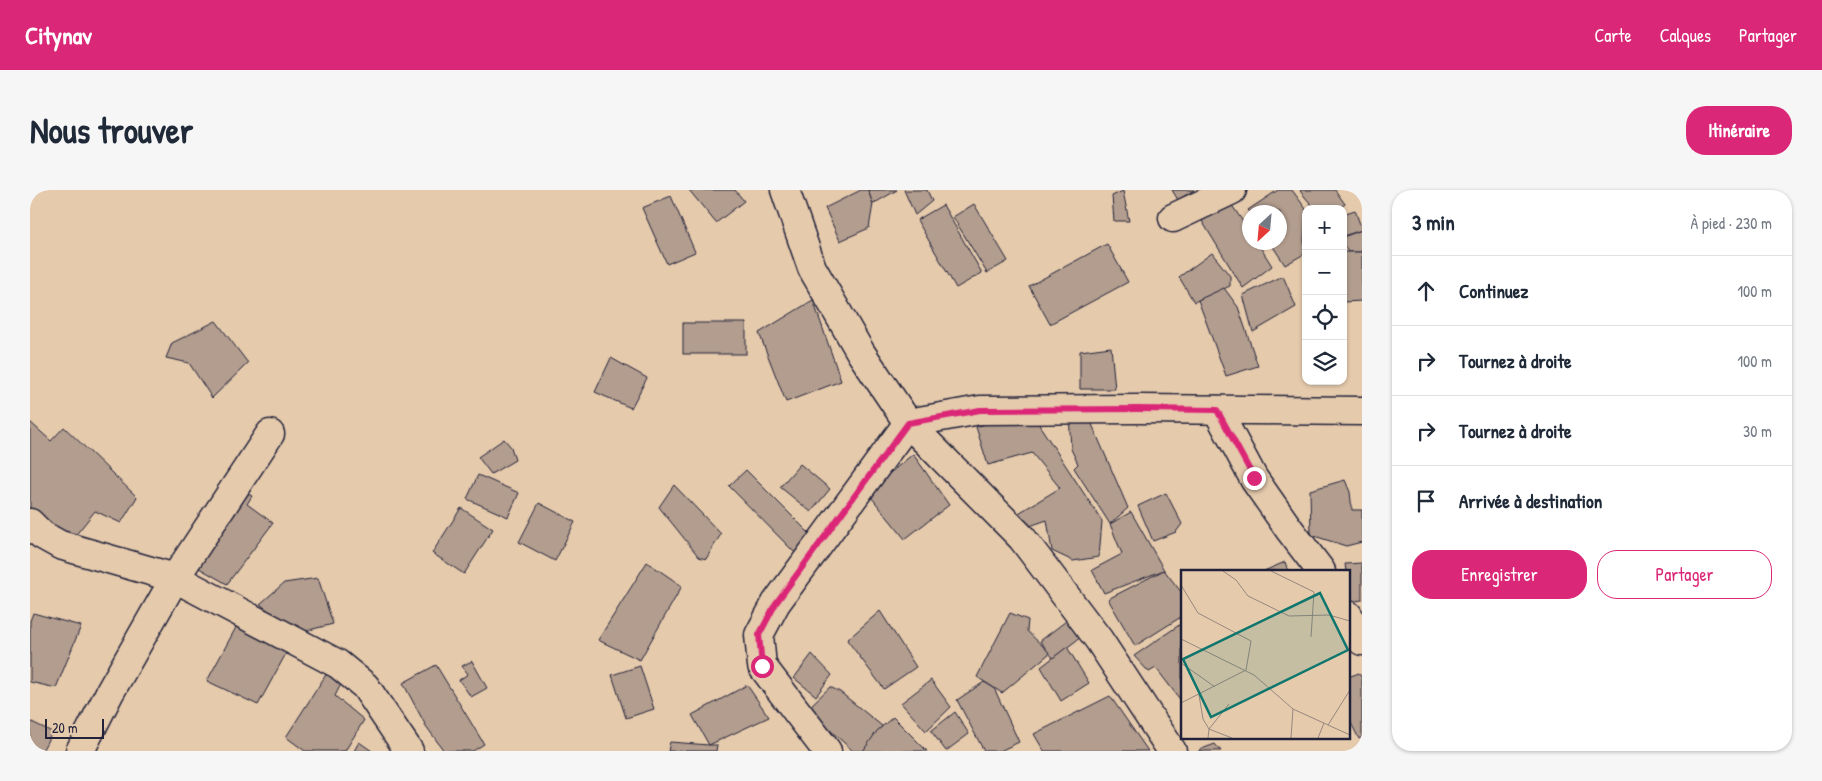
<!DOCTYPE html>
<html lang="fr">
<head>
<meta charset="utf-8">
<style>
	:root { --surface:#fff; --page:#f6f6f7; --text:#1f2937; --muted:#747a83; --line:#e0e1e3; --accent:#db2777 }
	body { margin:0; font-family:"Patrick Hand",sans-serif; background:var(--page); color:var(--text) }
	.controls { position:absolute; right:15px; top:15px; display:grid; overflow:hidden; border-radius:10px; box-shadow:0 1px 4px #0004 }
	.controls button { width:45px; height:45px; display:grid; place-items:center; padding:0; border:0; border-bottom:1px solid var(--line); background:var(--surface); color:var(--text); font:25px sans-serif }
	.compass { position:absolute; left:1212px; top:15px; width:45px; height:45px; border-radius:50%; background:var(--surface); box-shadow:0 1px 4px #0004; rotate:206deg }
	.scale { position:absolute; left:15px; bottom:12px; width:59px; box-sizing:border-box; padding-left:5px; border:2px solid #22223b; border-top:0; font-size:14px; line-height:18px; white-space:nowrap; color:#22223b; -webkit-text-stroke:4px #e5caac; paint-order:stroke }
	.stop { position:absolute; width:15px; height:15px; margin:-11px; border:4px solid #db2777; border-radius:50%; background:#fff }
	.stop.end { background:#db2777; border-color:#fff; box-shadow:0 1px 5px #0008 }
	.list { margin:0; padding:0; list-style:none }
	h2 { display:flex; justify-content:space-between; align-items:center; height:65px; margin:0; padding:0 20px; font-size:21px }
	h2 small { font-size:16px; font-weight:400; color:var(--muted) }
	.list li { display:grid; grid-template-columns:32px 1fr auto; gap:15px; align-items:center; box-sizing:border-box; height:70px; padding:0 20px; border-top:1px solid var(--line) }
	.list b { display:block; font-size:19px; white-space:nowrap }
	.list em { font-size:16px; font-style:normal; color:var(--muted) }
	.actions { display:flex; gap:10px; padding:15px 20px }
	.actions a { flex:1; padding:11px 0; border:1px solid var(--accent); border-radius:20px; text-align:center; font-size:18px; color:var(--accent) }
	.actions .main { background:var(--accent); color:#fff }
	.icon { flex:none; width:28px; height:28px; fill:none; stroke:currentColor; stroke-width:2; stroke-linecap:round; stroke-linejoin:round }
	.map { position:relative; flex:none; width:1332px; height:561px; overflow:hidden; border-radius:20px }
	header { display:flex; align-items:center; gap:30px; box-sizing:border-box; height:70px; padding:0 25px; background:var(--accent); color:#fff }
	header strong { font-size:24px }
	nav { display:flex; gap:28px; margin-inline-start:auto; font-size:18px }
	.intro { display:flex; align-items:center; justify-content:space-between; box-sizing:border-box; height:120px; padding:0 30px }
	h1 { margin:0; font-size:35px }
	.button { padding:12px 22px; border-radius:20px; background:var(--accent); color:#fff; font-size:18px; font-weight:700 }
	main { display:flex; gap:30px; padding:0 30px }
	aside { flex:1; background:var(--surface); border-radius:20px; box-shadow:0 1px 4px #0004 }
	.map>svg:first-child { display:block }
	.building { fill:#b29d8e; stroke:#22223b }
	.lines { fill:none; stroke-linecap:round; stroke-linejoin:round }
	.minor-casing { stroke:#22223b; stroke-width:31 }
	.minor { stroke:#e5caac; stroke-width:28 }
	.route { stroke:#db2777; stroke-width:6 }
	.inset-road { fill:none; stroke:#97877f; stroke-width:1 }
	.view { fill:#0f766e; fill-opacity:0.15; stroke:#0f766e; stroke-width:2.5 }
	.inset-edge { fill:none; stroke:#22223b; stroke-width:2.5 }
</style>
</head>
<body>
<header>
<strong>Citynav</strong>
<nav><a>Carte</a><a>Calques</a><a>Partager</a></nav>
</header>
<div class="intro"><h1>Nous trouver</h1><a class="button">Itinéraire</a></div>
<main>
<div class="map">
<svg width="1332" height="561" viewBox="0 0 1332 561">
	<rect width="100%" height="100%" fill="#e5caac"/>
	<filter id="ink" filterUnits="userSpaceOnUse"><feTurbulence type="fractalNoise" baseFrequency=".02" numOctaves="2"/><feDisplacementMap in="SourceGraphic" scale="10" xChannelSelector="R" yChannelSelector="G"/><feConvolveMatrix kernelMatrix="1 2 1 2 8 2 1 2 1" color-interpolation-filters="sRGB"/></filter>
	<g filter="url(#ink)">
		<g class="building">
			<path d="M659,0H705L714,11L686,33Z"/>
			<path d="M831,0H838L843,14L839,38L810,51L795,18Z"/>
			<path d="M838,0H867L843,14Z"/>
			<path d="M874,0H897L902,11L885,25Z"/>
			<path d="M1142,0H1164L1148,10Z"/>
			<path d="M1248,0H1262L1276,19L1274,51L1276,63L1255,75L1240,52H1250V22H1220L1218,20Z"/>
			<path d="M1271,0H1305L1315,14L1308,19H1285L1270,1Z"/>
			<path d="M1093,1L1099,31H1084L1082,6Z"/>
			<path d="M641,6L665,62L637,74L612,18Z"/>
			<path d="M1199,11L1220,42V52H1227L1242,76L1213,98L1172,31Z"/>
			<path d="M944,14L978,71L957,83L923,27Z"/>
			<path d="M913,15L952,83L926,98L887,30Z"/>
			<path d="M1325,20L1332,40L1313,46V24Z"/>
			<path d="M1332,40V62H1318L1313,54V47Z"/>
			<path d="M1077,54L1098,92L1020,134L999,96Z"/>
			<path d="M1313,62H1332V111L1313,112Z"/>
			<path d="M1182,63L1200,86V96L1164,112L1149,87Z"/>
			<path d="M1253,86L1266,117L1223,142L1213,105Z"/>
			<path d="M1194,98L1208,117L1228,176L1196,186L1168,110Z"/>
			<path d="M783,110L811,191L756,212L729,143Z"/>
			<path d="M186,131L218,173L182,208L159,173L136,168L142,153Z"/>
			<rect x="653" y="133" width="63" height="31"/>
			<path d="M1081,157L1085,199H1050V161Z"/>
			<path d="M581,168L617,188L601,218L565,202Z"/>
			<path d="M1002,224L1072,331L1069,367L1043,371L1022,361L1017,330L994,338L987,324L1030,298L1002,263L958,275L946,237L979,227Z"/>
			<path d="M1039,224L1058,225L1098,318L1080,334L1044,278L1048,274L1041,259Z"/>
			<path d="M0,232L21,251L34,237L107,307L91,333L65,321L40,352L0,324Z"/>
			<path d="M474,249L481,257L485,270L461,284L448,267Z"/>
			<path d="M883,264L919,315L875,349L837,302Z"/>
			<path d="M770,274L800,299L781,322L750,297Z"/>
			<path d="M716,280L782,346L765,363L699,296Z"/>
			<path d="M448,285L489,303L478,327L437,309Z"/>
			<path d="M1315,290L1320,302L1322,320H1332V352L1316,356L1281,345L1280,300Z"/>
			<path d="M644,295L691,344L676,369L669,367L629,317Z"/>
			<path d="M208,298L222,306L217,314L243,333L197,394L162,374Z"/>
			<path d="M1136,303L1152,334L1146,342L1123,351L1108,316Z"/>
			<path d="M509,313L545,332L525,371L489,352Z"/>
			<path d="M431,318L463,339L434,384L402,363Z"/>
			<path d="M1101,322L1134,380L1074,403L1062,380L1092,364L1080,334Z"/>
			<path d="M617,372L652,396L610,470L568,450Z"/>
			<path d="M1255,372L1258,381H1234Z"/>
			<path d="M1332,373V410L1319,412L1318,381H1316L1315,374Z"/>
			<path d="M1134,380L1152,403L1151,427L1105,456L1078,409Z"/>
			<path d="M288,388L303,434L267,443L230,414L254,393Z"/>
			<path d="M850,421L886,477L854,499L817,450Z"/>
			<path d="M3,423L51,436L26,498L0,492V431Z"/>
			<path d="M980,423L998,430L997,441L1020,463L972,503L947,487Z"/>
			<path d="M1040,428L1051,447L1023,468L1010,451Z"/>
			<path d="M210,430L259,458L228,515L177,491Z"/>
			<path d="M1152,433V512L1126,478L1119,482L1104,466Z"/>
			<path d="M1037,457L1059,493L1031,511L1011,477Z"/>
			<path d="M782,464L802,485L786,506L764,488Z"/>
			<path d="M442,471L457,498L441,507L429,490L438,484L432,476Z"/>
			<path d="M406,475L454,554L443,561H414L396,536L373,493Z"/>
			<path d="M610,476L624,519L596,528L582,485Z"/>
			<path d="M299,480L314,488L305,506L334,530L315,561H275L256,547Z"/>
			<path d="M1329,483L1332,489V547L1329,549L1318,527V487Z"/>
			<path d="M901,490L921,517L896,541L871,513Z"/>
			<path d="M954,492L964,498L989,552L970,561H954L927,510Z"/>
			<path d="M717,495L739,527L679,555L662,525Z"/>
			<path d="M800,497L810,502L852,536L834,561H823L777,519Z"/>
			<path d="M1080,506L1118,561H1014L1004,544Z"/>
			<path d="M925,522L939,544L916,561L901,541Z"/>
			<path d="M863,527L897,561H833L847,541Z"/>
			<path d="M0,531L22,542L12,561H0Z"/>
			<path d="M329,552L342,561H324Z"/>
			<path d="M640,552L679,555H687L686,561H638Z"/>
			<path d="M1185,554L1191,561H1169V560Z"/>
		</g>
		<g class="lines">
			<g class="minor-casing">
				<g id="minor">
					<path d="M755,0L782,78L831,163L878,233L992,348L1069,450L1142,561"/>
					<path d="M1143,28L1202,0"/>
					<path d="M1187,220L1224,289L1259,339L1291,381"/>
					<path d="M0,333L12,345L30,355L145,388L308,474L335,496L379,561"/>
					<path d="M1318,425L1332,451"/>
					<path d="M50,561L80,502L145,388L240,244"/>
					<path d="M797,561L732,476L729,445L746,413L878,233L950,220L1109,219L1332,221"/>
				</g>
			</g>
			<use href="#minor" class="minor"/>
		</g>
	</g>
	<g class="lines" filter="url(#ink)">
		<path class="route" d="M732,476L729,445L746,413L878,233L950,220L1109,219L1187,220L1224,288"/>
	</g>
	<g transform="translate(1151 380)">
		<rect width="169" height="169" fill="#e5caac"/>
		<path class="inset-road" d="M42,1L55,10L67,26L108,46L148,45L169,51M90,1L133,22L130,67M0,15L17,43L70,71L65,100L0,133M0,69L73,105L112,139L169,165M0,93L34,117M18,125L22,149L28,159L27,168M48,134L28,159L51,168M147,155L169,120M110,168L112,139M137,168L143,153"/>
		<path class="view" d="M139,23L167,80L30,147L2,89Z"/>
		<rect width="169" height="169" class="inset-edge"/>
	</g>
</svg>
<div class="controls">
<button>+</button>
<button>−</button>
<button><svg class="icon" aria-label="locate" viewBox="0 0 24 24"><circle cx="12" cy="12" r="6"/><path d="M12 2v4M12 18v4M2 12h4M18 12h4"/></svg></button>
<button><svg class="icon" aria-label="layers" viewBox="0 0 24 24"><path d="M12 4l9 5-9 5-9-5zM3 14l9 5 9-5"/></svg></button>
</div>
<svg class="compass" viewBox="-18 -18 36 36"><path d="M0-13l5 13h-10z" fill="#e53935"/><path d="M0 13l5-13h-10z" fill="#747a83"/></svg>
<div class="scale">20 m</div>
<div class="stop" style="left:732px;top:476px"></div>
<div class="stop end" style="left:1224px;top:288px"></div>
</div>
<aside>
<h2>3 min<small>À pied · 230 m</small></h2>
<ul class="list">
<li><svg class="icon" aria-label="ahead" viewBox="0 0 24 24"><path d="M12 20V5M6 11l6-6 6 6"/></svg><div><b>Continuez</b></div><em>100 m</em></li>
<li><svg class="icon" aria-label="right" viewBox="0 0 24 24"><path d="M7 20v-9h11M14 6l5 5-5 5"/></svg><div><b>Tournez à droite</b></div><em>100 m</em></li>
<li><svg class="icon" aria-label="right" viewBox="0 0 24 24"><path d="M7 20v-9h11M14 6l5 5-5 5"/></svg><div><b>Tournez à droite</b></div><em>30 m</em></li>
<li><svg class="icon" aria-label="arrive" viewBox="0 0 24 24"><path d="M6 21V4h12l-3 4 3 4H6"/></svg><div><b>Arrivée à destination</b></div></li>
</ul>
<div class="actions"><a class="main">Enregistrer</a><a>Partager</a></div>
</aside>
</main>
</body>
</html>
